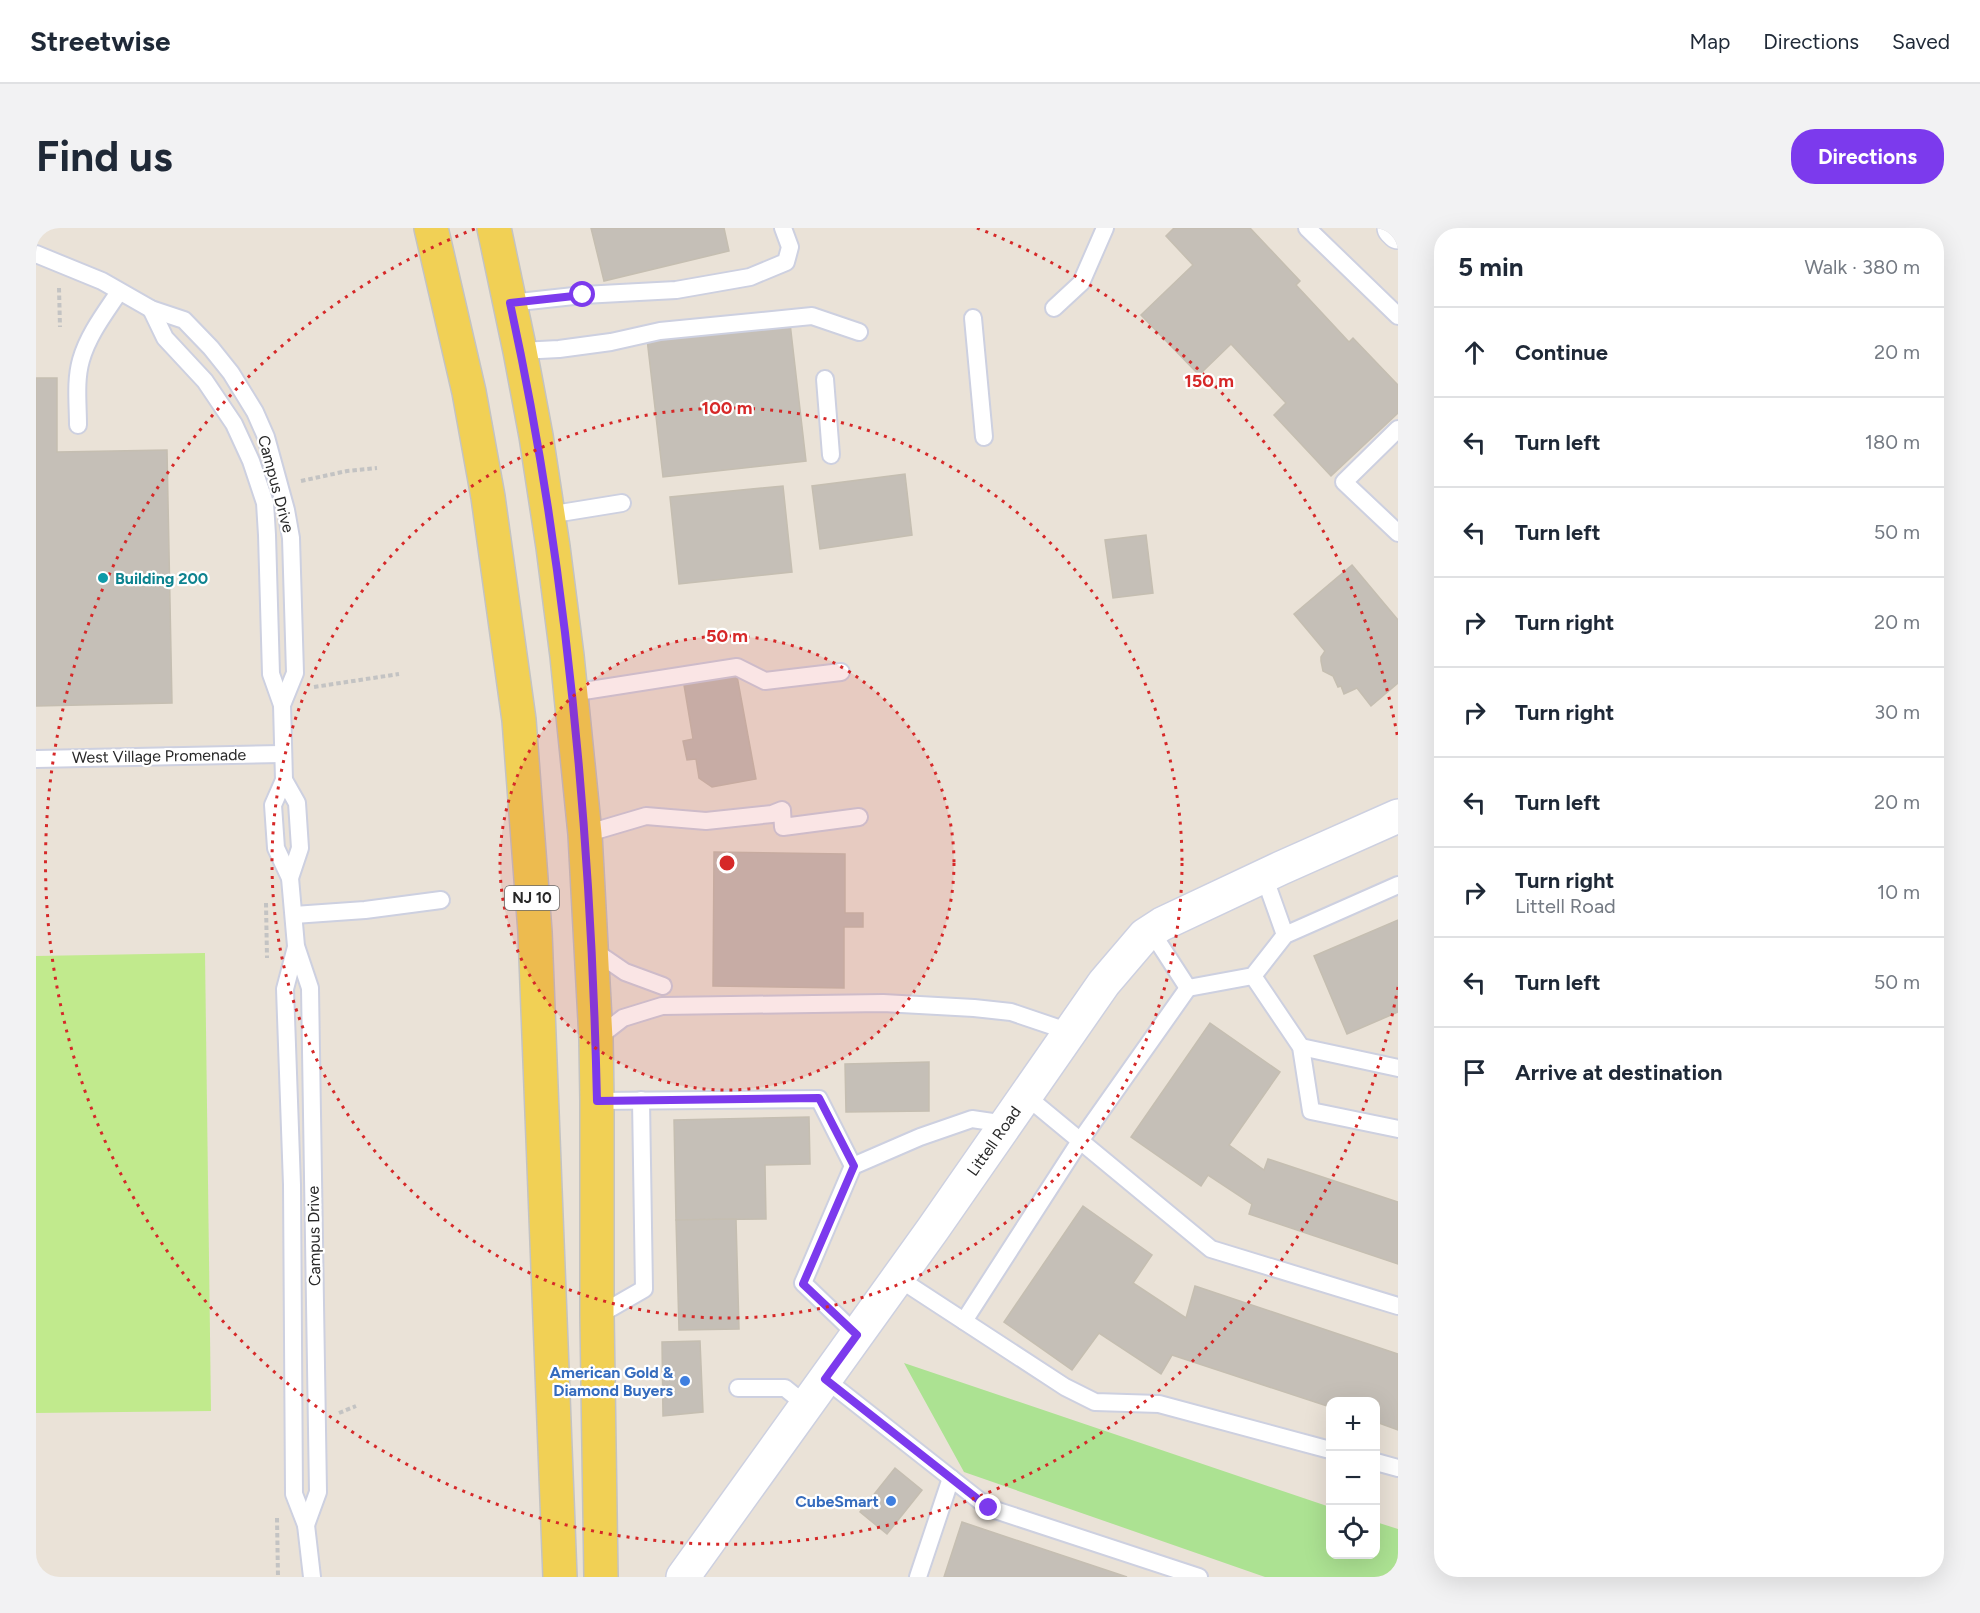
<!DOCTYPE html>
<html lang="en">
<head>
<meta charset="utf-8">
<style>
	:root { --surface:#fff; --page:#f2f2f3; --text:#1f2937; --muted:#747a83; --line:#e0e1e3; --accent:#7c3aed }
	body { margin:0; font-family:Figtree,sans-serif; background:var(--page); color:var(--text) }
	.controls { position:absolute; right:18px; bottom:18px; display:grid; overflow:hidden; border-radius:12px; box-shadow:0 6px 24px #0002 }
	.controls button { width:54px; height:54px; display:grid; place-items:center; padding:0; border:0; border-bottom:2px solid var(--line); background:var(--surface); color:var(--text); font:30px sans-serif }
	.stop { position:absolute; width:18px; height:18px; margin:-14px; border:4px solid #7c3aed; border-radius:50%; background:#fff }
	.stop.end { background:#7c3aed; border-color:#fff; box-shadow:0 2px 6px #0008 }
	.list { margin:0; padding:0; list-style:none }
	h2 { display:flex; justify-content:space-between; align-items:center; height:78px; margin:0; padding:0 24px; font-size:26px }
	h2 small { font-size:20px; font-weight:400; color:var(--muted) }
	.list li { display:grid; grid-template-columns:39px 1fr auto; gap:18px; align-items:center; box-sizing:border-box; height:90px; padding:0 24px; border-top:2px solid var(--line) }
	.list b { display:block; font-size:22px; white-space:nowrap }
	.list p { margin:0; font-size:20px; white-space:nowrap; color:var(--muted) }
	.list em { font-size:20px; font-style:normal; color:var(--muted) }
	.icon { flex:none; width:33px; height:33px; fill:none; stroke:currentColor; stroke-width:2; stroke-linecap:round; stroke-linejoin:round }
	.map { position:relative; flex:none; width:1362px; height:1349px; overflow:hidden; border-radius:24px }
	header { display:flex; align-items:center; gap:36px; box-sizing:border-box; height:84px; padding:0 30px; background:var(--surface); border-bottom:2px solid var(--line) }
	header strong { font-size:28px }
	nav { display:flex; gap:33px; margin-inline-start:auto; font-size:21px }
	.intro { display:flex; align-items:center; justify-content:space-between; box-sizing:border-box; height:144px; padding:0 36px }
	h1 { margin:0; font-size:42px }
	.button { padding:15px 27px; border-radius:24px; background:var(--accent); color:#fff; font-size:21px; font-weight:700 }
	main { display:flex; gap:36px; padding:0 36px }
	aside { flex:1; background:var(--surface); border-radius:24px; box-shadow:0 6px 24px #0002 }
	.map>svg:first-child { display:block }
	.green { fill:#ace292 }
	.pitch { fill:#c1ea8d }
	.building { fill:#c5bfb7; stroke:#c5beb1; stroke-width:1.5 }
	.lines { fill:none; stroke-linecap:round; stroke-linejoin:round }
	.lane-casing { stroke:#cdd0e0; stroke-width:20 }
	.secondary-casing { stroke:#cdd0e0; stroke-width:36 }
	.primary-casing { stroke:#c3c3c3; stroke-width:36 }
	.path { stroke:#c3c3c3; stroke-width:4; stroke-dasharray:4.5 3; stroke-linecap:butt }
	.lane { stroke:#fff; stroke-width:16 }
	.secondary { stroke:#fff; stroke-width:33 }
	.primary { stroke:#f1d055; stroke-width:33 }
	.route { stroke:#7c3aed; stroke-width:8 }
	.ring { fill:none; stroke:#d62828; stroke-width:3; stroke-dasharray:3 6 }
	.culture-dot { fill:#0f9aa8; stroke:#fff; stroke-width:2 }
	.shop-dot { fill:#3f7fe0; stroke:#fff; stroke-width:2 }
	.labels { text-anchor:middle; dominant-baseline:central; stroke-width:4.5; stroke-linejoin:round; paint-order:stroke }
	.shield { fill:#fff; stroke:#686868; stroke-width:1.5 }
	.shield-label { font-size:15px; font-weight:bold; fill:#272727 }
	.street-label { font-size:16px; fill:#272727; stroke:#fff }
	.culture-label { font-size:16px; font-weight:bold; fill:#0d838f; stroke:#fff; text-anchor:start }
	.shop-label { font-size:16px; font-weight:bold; fill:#366cbe; stroke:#fff; text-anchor:end }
	.centre { fill:#d62828; stroke:#fff; stroke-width:3 }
	.ring-label { font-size:18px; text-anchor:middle; font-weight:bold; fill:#d62828; stroke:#fff; stroke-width:4.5; stroke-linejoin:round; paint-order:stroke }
</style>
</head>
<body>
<header>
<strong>Streetwise</strong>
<nav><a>Map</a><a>Directions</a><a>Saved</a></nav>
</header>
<div class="intro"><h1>Find us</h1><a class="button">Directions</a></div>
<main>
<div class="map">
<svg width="1362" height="1349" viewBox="0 0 1362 1349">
	<rect width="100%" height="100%" fill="#eae2d7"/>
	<path class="green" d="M868,1135L1294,1279V1326H1340V1294L1362,1301V1349H1229L928,1244Z"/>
	<path class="pitch" d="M169,725L175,1183L0,1185V728Z"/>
	<g class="building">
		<path d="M555,0H688L693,23L568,53Z"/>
		<path d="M1138,0H1214L1264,53L1260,57L1313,114L1317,110L1362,157V185L1295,248L1238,187L1250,175L1195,116L1163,147L1105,87L1157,37L1130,8Z"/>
		<path d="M754,95L770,233L627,249L611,111Z"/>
		<path d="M0,150H21V224L131,222L136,475L0,478Z"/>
		<path d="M869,246L876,307L784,321L776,258Z"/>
		<path d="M747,258L756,344L643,356L634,269Z"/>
		<path d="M1110,307L1117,365L1077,370L1069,312Z"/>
		<path d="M1316,337L1362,392V455L1335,478L1321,460L1308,466L1305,458L1302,459L1297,448L1287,443L1285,433V429L1289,423L1258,386Z"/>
		<path d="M701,448L720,551L676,559L663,550L660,531L651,532L647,513L657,511L648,457Z"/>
		<path d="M678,624L809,626V685H827V699H808V760L677,758Z"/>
		<path d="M1362,692V784L1311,806L1278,728Z"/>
		<path d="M1174,795L1244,844L1193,917L1228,942L1232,931L1362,974V1036L1213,986L1216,976L1172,947L1165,958L1095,909Z"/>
		<path d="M893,834V883L810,884L809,836Z"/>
		<path d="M773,889L774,936L729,937L730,991L640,992L638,892Z"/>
		<path d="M1047,978L1116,1027L1097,1055L1150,1090L1159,1058L1362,1126V1202L1340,1194V1174H1294V1179L1136,1127L1125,1146L1063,1105L1036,1142L968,1094Z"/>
		<path d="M700,991L703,1101L643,1102L640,992Z"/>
		<path d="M664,1113L667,1184L627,1188L626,1114Z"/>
		<path d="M859,1240L886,1262L851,1306L824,1284Z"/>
		<path d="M926,1294L1091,1349H908Z"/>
	</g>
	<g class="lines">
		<g class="lane-casing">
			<g id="lane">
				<path d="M1271,0L1362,88"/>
				<path d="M0,26L66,53L115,81L148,92L175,120L195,145L219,184L230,209L250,282L255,310L259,445L246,477"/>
				<path d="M474,75L547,67L640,62L714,49L750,34L754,19L747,0"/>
				<path d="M1018,80L1045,55L1069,0"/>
				<path d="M115,81L129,110L169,153L198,196L215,233L229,275L231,307L235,446L246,477L248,552L261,575L264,620L254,650"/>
				<path d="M937,90L948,209"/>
				<path d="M484,123L523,121L575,114L624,103L776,88L823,104"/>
				<path d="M789,151L795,227"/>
				<path d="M42,197C42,176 39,153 45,132C52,107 69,85 83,64"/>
				<path d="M1362,201L1308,254L1362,305"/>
				<path d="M512,287L586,275"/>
				<path d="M535,465L701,439L729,453L805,444"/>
				<path d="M0,531L246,526"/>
				<path d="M248,552L237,577L240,620L254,650L260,718L274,760L282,1264L270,1297"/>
				<path d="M549,606L610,588L670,593L736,586L746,582L747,599L823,589"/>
				<path d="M1228,648L1249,707"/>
				<path d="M258,687L329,682L405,672"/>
				<path d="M1115,703L1152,760L1217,748L1249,707L1362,657"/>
				<path d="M260,719L249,761L256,957L258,1266L270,1297L276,1349"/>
				<path d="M554,720L589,744L627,758"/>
				<path d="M1217,748L1265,819L1275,883L1362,901"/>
				<path d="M560,811L587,790L626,778L847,775L938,780L975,784L1034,804"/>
				<path d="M1265,819L1362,840"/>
				<path d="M990,868L1175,1021L1362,1078"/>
				<path d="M561,873L783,871L817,938"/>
				<path d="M862,1050L1029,1159L1059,1174L1123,1176L1294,1222"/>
				<path d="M561,1088L608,1061L605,872"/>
				<path d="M928,1093L1044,913L1152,760"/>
				<path d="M821,1107L767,1055L817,938L884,909L936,891L970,896"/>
				<path d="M789,1151L953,1280L1163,1349"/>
				<path d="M702,1160H749L770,1177"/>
				<path d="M1340,1234L1362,1240"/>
				<path d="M882,1349L915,1250"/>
			</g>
		</g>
		<g class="secondary-casing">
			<g id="secondary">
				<path d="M1358,0L1362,4"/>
				<path d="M647,1349L897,1001L1068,755L1109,707L1126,696L1245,640L1362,588"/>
			</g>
		</g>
		<g class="primary-casing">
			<g id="primary">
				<path d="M395,0L433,164L452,269L483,492L499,704L524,1349"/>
				<path d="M458,0L484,123L500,208L517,319L531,428L549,606L560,811L561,873V1088L565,1349"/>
			</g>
		</g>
		<g class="path">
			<path d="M23,60L24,99"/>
			<path d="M265,253L311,243L341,240"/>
			<path d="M278,459L363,446"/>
			<path d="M230,675L231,730"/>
			<path d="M303,1185L320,1178"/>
			<path d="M241,1290L242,1349"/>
		</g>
		<use href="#lane" class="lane"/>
		<use href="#secondary" class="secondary"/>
		<use href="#primary" class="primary"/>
	</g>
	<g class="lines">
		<path class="route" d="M547,67L474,75C531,335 555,607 561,873L783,870L818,938L767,1056L821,1107L789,1151L953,1280"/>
	</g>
	<circle cx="691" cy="635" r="227" fill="#d62828" fill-opacity=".12"/>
	<g class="ring">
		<circle cx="691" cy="635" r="227"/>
		<circle cx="691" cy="635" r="455"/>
		<path d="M1362 759A682 682 0 1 1 441 0M941 0A682 682 0 0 1 1362 511"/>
	</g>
	<circle class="culture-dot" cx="67" cy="350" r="6"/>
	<g class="shop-dot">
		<circle cx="649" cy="1153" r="6"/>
		<circle cx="855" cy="1273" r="6"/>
	</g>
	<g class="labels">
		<rect class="shield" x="469" y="658" width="54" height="24" rx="4.5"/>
		<g class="shield-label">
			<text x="496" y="670">NJ 10</text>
		</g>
		<g class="street-label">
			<text transform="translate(240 256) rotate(75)">Campus Drive</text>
			<text transform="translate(123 528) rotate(-1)">West Village Promenade</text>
			<text transform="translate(958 913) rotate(-55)">Littell Road</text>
			<text transform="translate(278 1008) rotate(-91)">Campus Drive</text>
		</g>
		<g class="culture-label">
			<text x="79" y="350">Building 200</text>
		</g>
		<g class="shop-label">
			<text x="637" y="1144">American Gold &amp;<tspan x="637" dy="18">Diamond Buyers</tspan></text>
			<text x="843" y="1273">CubeSmart</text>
		</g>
	</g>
	<circle cx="691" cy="635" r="9" class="centre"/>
	<g class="ring-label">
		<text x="1173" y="159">150 m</text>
		<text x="691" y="186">100 m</text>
		<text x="691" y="414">50 m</text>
	</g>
</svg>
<div class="controls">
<button>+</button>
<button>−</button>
<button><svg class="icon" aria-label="locate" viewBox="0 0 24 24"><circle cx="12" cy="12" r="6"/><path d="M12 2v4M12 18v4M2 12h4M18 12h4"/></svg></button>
</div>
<div class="stop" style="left:547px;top:67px"></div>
<div class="stop end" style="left:953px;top:1280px"></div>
</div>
<aside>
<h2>5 min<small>Walk · 380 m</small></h2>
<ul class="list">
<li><svg class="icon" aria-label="ahead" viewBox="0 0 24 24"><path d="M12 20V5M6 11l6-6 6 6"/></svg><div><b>Continue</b></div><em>20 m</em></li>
<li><svg class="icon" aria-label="left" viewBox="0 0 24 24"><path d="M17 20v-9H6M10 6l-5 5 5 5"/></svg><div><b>Turn left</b></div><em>180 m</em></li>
<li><svg class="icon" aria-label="left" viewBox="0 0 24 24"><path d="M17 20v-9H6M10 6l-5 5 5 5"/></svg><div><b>Turn left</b></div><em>50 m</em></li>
<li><svg class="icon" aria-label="right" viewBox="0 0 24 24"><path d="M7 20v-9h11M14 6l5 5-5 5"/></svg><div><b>Turn right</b></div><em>20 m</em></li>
<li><svg class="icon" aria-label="right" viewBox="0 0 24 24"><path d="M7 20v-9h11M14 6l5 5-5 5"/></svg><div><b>Turn right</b></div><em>30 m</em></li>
<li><svg class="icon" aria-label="left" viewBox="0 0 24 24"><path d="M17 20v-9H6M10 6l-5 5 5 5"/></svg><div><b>Turn left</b></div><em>20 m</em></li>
<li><svg class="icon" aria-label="right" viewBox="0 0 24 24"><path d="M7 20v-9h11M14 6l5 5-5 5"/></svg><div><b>Turn right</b><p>Littell Road</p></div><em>10 m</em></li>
<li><svg class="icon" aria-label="left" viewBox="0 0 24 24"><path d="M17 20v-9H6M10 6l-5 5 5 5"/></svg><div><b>Turn left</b></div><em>50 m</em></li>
<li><svg class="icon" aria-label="arrive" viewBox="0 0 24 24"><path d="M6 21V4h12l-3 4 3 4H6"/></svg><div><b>Arrive at destination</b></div></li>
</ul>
</aside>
</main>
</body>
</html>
